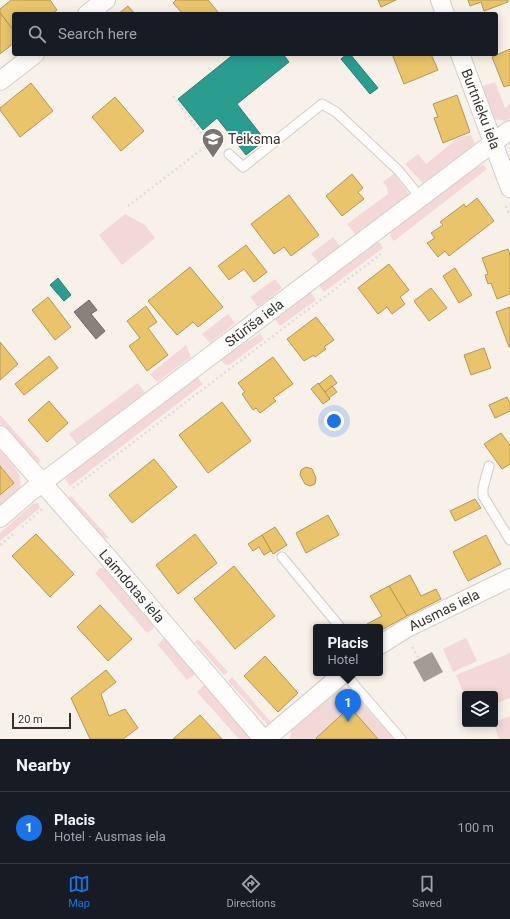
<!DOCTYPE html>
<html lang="en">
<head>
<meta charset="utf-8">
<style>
	:root { --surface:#171b24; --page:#20242c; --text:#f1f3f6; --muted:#9ea1a6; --line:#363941; --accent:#1a73e8 }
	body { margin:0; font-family:Roboto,sans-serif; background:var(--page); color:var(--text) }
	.controls { position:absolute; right:12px; bottom:12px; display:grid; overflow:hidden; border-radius:4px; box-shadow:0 2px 10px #0003 }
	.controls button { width:36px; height:36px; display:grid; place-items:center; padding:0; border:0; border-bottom:1px solid var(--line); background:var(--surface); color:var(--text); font:20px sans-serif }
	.scale { position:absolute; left:12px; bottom:10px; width:59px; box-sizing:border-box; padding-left:4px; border:2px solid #37312b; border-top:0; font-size:11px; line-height:14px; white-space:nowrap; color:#37312b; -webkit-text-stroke:3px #fff; paint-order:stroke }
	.you { position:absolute; left:334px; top:421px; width:14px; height:14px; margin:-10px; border:3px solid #fff; border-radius:50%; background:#1a73e8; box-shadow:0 0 0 6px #1a73e833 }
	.badge { display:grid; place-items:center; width:26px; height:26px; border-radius:50%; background:var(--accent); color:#fff; font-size:13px; font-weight:700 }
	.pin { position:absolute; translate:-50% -33px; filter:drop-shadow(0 1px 2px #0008) }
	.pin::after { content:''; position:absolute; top:21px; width:14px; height:12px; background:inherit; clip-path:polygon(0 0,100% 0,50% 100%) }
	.popup { position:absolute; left:313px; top:624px; width:70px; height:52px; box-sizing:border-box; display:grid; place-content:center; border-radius:4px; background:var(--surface); filter:drop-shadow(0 1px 3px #0005); font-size:13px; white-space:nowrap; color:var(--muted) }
	.popup b { font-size:15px; color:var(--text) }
	.popup::after { content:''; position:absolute; left:50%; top:100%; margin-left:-8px; border:8px solid transparent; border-top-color:var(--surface) }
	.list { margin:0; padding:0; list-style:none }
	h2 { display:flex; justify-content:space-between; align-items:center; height:52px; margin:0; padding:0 16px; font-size:17px }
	h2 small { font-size:13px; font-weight:400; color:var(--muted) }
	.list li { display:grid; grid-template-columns:26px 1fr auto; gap:12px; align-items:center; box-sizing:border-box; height:72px; padding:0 16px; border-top:1px solid var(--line) }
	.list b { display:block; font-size:15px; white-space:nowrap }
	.list p { margin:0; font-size:13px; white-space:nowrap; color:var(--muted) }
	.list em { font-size:13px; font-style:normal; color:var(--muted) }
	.icon { flex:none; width:22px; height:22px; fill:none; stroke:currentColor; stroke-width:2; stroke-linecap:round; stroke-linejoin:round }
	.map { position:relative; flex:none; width:510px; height:739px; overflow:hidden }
	.search { position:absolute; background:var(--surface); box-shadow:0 2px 10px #0003; left:12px; right:12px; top:12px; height:44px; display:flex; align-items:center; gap:10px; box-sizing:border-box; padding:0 14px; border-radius:4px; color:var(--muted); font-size:15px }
	.sheet { height:124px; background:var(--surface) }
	nav { display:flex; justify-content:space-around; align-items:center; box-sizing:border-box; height:56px; border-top:1px solid var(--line); background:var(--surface); font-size:11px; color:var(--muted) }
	nav a { display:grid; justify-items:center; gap:2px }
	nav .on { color:var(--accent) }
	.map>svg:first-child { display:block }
	.green { fill:#f2d8d6 }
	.homes { fill:#e9c46a; stroke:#b49857 }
	.schools { fill:#2a9d8f; stroke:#2e7d71 }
	.industry { fill:#8a817c; stroke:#716964 }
	.building { fill:#a29b96 }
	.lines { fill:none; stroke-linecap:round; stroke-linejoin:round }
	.lane-casing { stroke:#d4cdc7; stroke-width:11 }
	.street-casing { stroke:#d4cdc7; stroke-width:20 }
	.path { stroke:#dedddb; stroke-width:2.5; stroke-dasharray:2 3; stroke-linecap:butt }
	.lane { stroke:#fefdfc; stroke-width:9 }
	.street { stroke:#fefdfc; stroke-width:18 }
	.labels { text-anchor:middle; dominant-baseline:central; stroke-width:4; stroke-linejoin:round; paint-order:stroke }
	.street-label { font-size:14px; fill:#37312b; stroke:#fff }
	.poi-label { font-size:14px; fill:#37312b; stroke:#fff; text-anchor:start }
</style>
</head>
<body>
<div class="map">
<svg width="510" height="739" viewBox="0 0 510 739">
	<rect width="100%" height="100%" fill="#f8f1ea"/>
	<g class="green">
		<path d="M495,82L505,108L510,104V118L506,121L494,119L483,86Z"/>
		<path d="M471,135L475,144L423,183L405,164L418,154L426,164L458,138Z"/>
		<path d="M484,165L487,169L394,241L390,236L391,232L477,167Z"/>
		<path d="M394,174L409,194L356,235L347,224L388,194L387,187L383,182Z"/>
		<path d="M125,214L145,225L155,238L122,265L99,235Z"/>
		<path d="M333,237L341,247L320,264L311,254Z"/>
		<path d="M375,241L380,243L383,248L324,292L320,287V283Z"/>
		<path d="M275,279L282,288L258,307L250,297Z"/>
		<path d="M309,290L316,300L280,326L274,318Z"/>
		<path d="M228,314L235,323L210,343L202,334Z"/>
		<path d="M260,334L264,339L229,365L224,364L219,358Z"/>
		<path d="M186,345L191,357L157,382L150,374Z"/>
		<path d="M197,378L203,384L70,486L65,478Z"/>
		<path d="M138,383L145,393L77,444L69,434Z"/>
		<path d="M0,415L41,461L36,464L0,423Z"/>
		<path d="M0,451C10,462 26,475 19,491C16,497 5,503 0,507V495L14,482L0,466Z"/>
		<path d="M71,496L109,538H99L66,499Z"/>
		<path d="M38,503L40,508L0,541V533L33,504Z"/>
		<path d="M100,568L106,569L154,624L153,629L147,633L95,573Z"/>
		<path d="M166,638L194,670V675L187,680L158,645L163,639Z"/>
		<path d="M466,638L477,661L453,672L443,649Z"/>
		<path d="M198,639L228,672L224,675L195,642Z"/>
		<path d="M510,653V698L495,704V694H465V696L456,675Z"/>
		<path d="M232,677L271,722L268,725L228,681Z"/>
		<path d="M206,684L251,735V739H239L197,692Z"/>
		<path d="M342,688L350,690L394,739H378L350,707L316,737L317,739H290L291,731Z"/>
		<path d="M510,716V739H499L494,724H495V722Z"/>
	</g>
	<g class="homes">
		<path d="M11,0H50L57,10L51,14H14V31L0,13V9Z"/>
		<path d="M176,0H208L218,12L216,14H183L173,3Z"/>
		<path d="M378,0H396L381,7Z"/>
		<path d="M468,0H508V2L484,11L481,2L470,6Z"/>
		<path d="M128,6L135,14H118Z"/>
		<path d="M0,13L14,31V43L0,54Z"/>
		<path d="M510,49V85L504,87L492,57Z"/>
		<path d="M392,54H431L438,70L404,84Z"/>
		<path d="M31,83L53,111L20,137L0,110V108Z"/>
		<path d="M457,95L470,132L443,143L434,118L438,117L433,104Z"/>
		<path d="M115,97L144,131L121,151L92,117Z"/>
		<path d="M352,174L363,188L358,192L364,199L342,216L326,196Z"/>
		<path d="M289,195L319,235L291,256L284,247L274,254L251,224Z"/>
		<path d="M477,198L494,221L449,256L445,251L438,257L427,243L435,238L431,233L443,225L440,222L464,204L466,207Z"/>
		<path d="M246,245L267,272L254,282L244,269L229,280L218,266Z"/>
		<path d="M508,249L510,254V294L497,299L491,283L488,284L485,275L488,274L482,258Z"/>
		<path d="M389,264L409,290L400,297L405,304L392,314L387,307L378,314L358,288Z"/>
		<path d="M190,267L223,307L198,327L193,322L177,335L148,301Z"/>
		<path d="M455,268L472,295L459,303L443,276Z"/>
		<path d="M431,288L447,308L429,321L414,301Z"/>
		<path d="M48,297L71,327L55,340L32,310Z"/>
		<path d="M146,306L157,322L148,328L168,355L147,371L129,346L140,338L127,321Z"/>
		<path d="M510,307V347H509L496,312Z"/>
		<path d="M316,317L334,340L324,347L326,349L315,357L314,355L304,361L287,339Z"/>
		<path d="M0,342L18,364L0,380Z"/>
		<path d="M484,348L491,368L471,375L464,355Z"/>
		<path d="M49,356L58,368L24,395L15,384Z"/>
		<path d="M273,357L293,384L273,398L276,401L260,413L256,408L253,410L242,394L245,392L238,383Z"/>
		<path d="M331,375L337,383L325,392L319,384Z"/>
		<path d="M318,383L330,399L323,404L311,389Z"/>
		<path d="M332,386L337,392L329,398L325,392Z"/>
		<path d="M507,397L510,404V411L495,418L489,405Z"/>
		<path d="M49,401L68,423L47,442L28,420Z"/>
		<path d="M222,402L251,441L208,473L179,435Z"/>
		<path d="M501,433L510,445V464L502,469L484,444Z"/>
		<path d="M154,459L177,487L132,523L109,495Z"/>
		<path d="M0,466L14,483L0,495Z"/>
		<path d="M306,467L312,469L316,478L315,484L310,486L305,484L300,475L301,470Z"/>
		<path d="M475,499L481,508L455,521L450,511Z"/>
		<path d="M328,515L339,535L306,553L296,533Z"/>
		<path d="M275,527L287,545L273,554L262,535Z"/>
		<path d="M36,534L74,574L50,597L12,556Z"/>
		<path d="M195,534L217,563L178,594L156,565Z"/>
		<path d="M262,535L271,551L264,555L259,547L253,551L248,544Z"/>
		<path d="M486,535L501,564L468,581L453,552Z"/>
		<path d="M234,566L275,616L235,649L194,599Z"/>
		<path d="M410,575L421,596L436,589L441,599L407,616L389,586Z"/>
		<path d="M389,586L407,616L380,631V627H369L367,624L382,616L370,596Z"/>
		<path d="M100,605L132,639L108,661L77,627Z"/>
		<path d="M265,656L298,693L278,712L244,676Z"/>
		<path d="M106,670L116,682L101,694L109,716L125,709L138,728L123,739H90L71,698Z"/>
		<path d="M350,707L378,739H317L316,738Z"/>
		<path d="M200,715L222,739H173Z"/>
	</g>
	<g class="schools">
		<path d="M234,54H283L289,62L237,104L265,140L246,155L217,118L203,130L178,99Z"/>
		<path d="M347,54H350L378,88L370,94L341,59Z"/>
		<path d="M58,278L71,295L64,301L50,285Z"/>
	</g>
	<path class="industry" d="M89,300L97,310L91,314L105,331L96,339L74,312Z"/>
	<path class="building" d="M432,652L443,672L424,682L413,662Z"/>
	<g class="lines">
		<g class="lane-casing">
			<g id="lane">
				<path d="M229,154L243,167L322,104L336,112L398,170L420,197"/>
				<path d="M489,466L483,488V496L510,540"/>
				<path d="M282,557L340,627"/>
				<path d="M344,673L401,739"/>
			</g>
		</g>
		<g class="street-casing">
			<g id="street">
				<path d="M440,0L445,14"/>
				<path d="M87,14L106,0"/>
				<path d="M460,54L510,188"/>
				<path d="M0,81L35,54"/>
				<path d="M0,435L105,554L263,739"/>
				<path d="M0,518L30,492L510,130"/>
				<path d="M380,645L407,628L510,578"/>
				<path d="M266,739L344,673"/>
			</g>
		</g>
		<g class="path">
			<path d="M173,96L209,144"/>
			<path d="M128,206L209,144L217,148"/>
			<path d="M506,206L510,216"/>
			<path d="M73,488L381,254"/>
			<path d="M22,527L42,509"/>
			<path d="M0,545L13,534"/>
			<path d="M412,647L419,659"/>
		</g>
		<use href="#lane" class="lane"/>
		<use href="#street" class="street"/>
	</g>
	<defs>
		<g id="school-pin" transform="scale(1.15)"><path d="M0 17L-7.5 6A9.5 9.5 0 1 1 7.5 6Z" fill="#7b746e" stroke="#fff"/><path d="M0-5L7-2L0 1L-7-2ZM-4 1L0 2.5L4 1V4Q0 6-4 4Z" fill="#fff"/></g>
	</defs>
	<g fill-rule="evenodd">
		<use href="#school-pin" x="213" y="139"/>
	</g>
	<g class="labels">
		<g class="street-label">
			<text transform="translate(481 109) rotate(69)">Burtnieku iela</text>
			<text transform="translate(254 323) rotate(-37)">Stūrīša iela</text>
			<text transform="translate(132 586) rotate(49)">Laimdotas iela</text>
			<text transform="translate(444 610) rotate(-26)">Ausmas iela</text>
		</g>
		<g class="poi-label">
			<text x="228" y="139">Teiksma</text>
		</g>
	</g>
</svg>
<div class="controls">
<button><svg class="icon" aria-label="layers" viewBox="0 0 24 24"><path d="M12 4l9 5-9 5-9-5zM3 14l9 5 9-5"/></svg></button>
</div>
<div class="scale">20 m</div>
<div class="you"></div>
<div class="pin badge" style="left:348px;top:722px">1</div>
<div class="popup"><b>Placis</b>Hotel</div>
<div class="search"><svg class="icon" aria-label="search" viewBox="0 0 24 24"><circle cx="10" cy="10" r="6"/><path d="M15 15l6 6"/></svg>Search here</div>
</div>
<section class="sheet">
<h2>Nearby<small></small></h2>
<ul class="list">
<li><span class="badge">1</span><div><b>Placis</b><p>Hotel · Ausmas iela</p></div><em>100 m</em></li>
</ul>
</section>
<nav>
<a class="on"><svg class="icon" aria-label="map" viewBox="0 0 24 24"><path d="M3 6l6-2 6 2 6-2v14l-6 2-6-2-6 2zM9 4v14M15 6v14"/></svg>Map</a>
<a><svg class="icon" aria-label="directions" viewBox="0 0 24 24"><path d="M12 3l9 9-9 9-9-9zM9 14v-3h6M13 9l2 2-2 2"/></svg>Directions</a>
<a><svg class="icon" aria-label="saved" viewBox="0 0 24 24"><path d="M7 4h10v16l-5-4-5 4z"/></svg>Saved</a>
</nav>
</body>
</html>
